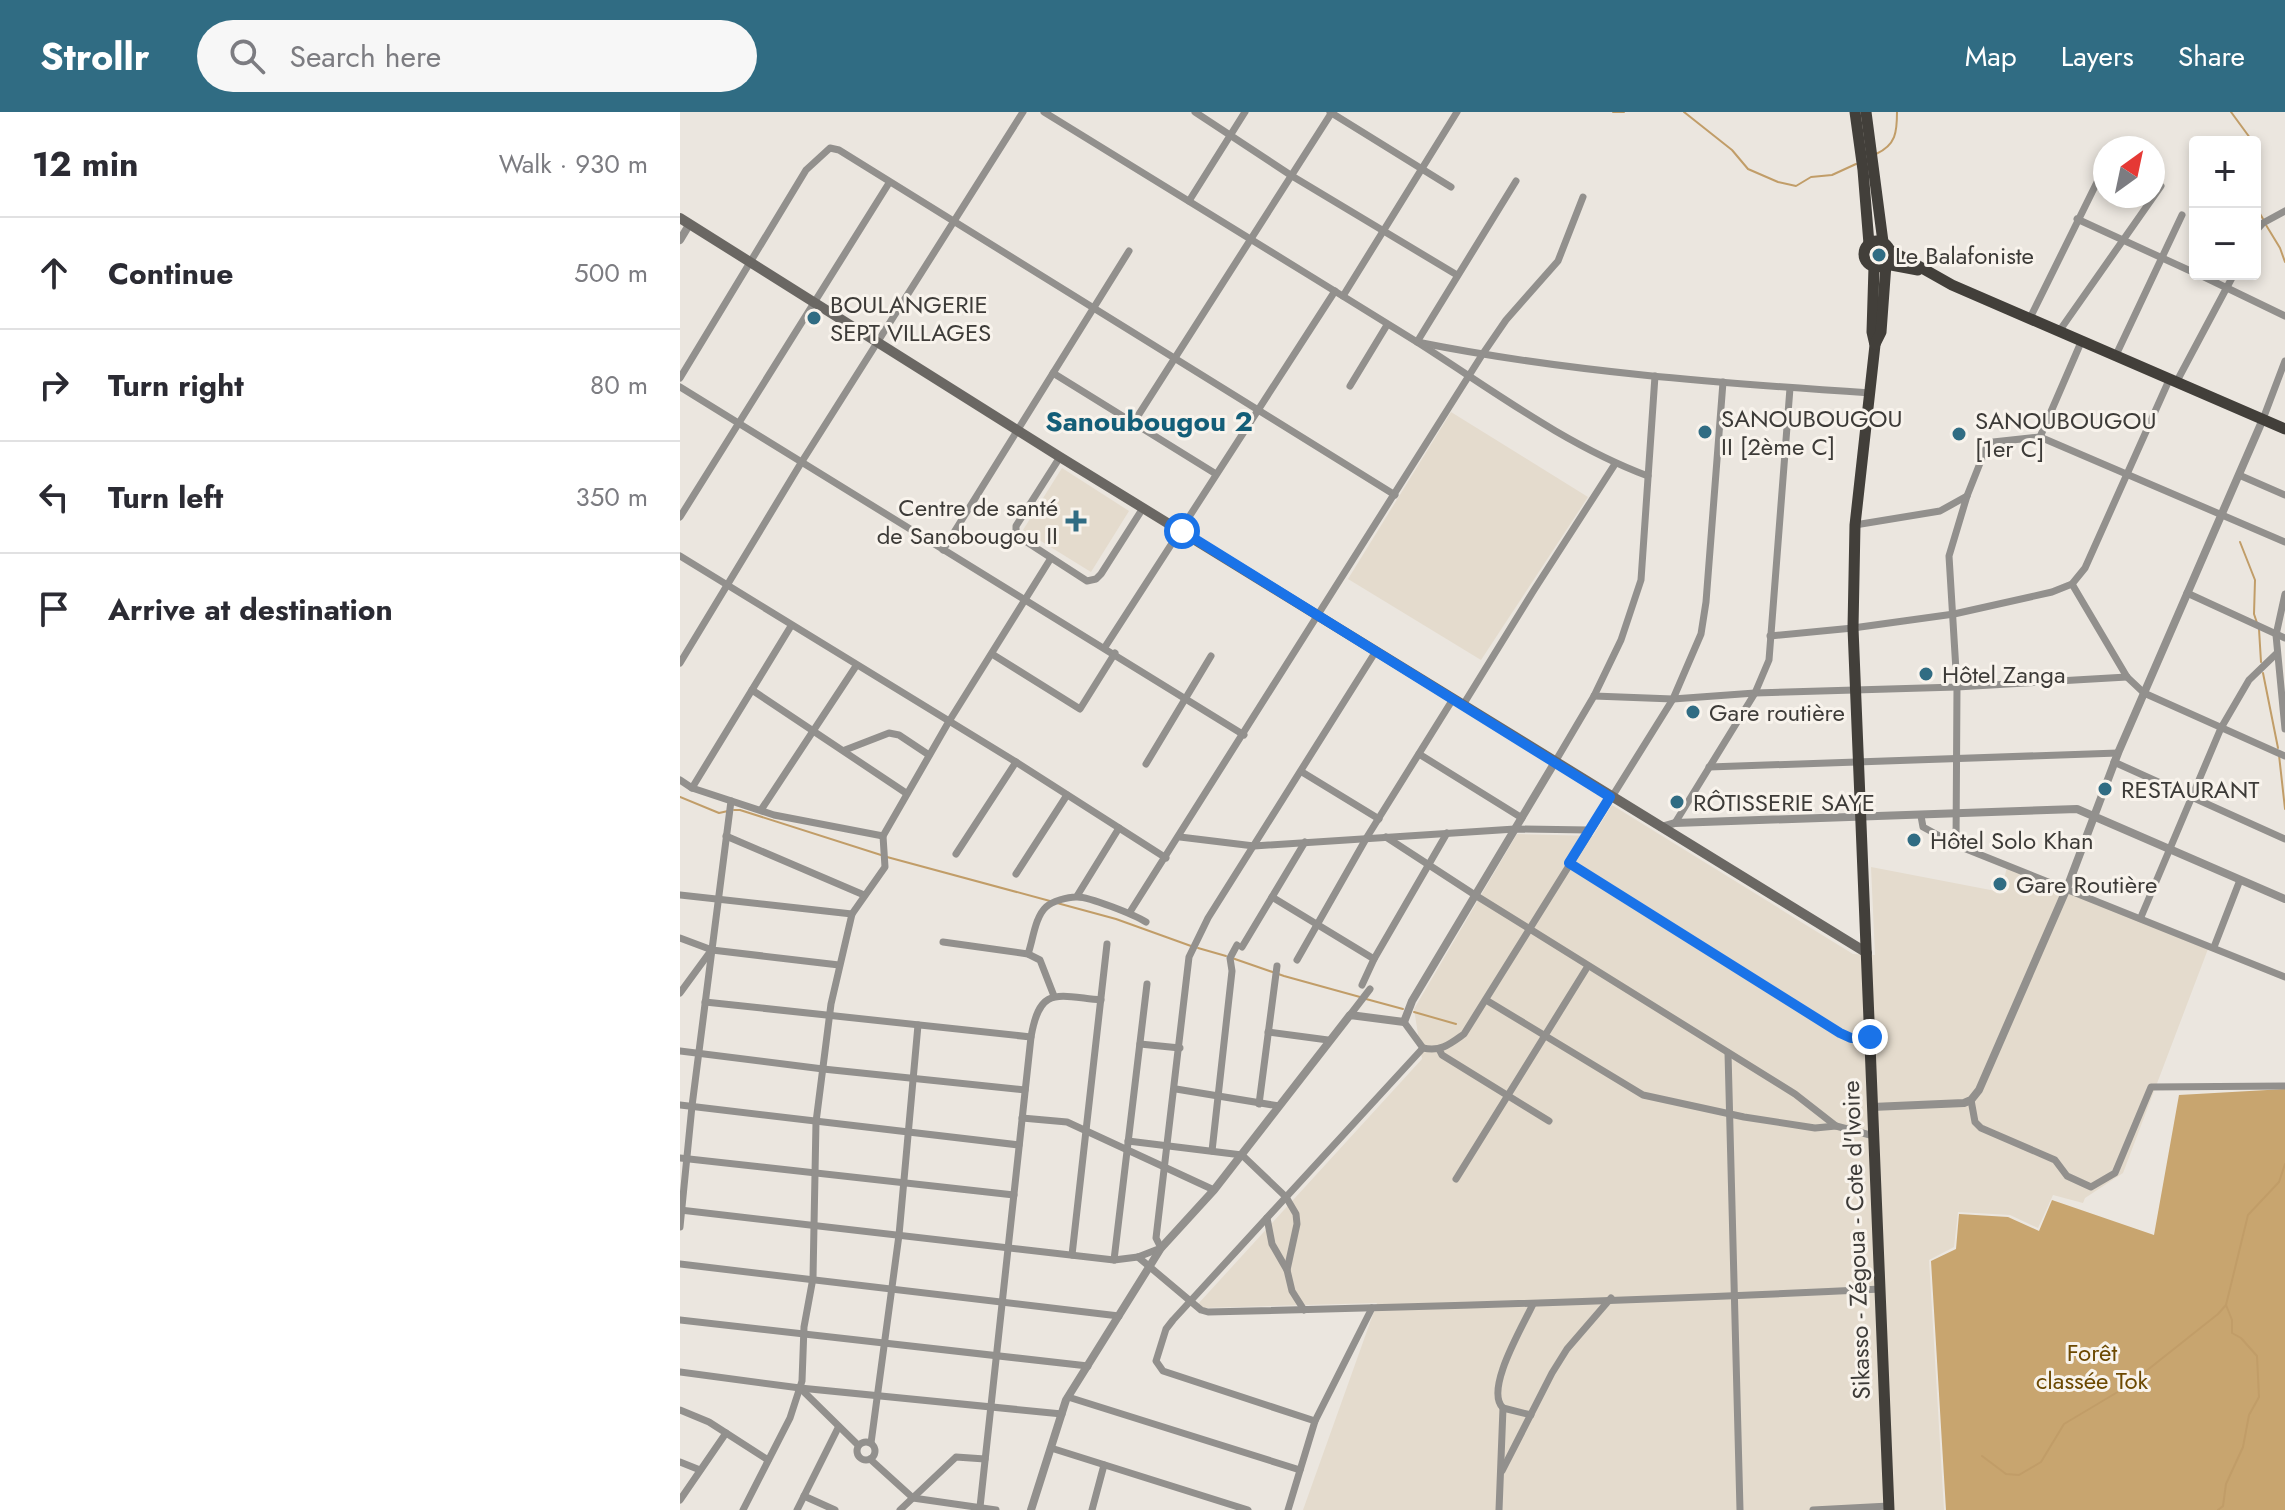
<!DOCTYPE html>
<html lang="en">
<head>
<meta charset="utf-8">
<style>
	:root { --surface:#fff; --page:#f7f7f7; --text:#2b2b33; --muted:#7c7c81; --line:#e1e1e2; --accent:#306c83 }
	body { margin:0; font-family:Jost,sans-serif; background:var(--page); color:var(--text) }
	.controls { position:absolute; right:24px; top:24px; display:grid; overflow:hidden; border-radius:8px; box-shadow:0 4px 12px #0003 }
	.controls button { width:72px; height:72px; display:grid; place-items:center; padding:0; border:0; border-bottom:2px solid var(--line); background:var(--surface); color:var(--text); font:40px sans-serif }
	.compass { position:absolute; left:1413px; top:24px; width:72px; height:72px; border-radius:50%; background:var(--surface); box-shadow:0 4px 12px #0003; rotate:33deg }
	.stop { position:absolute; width:24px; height:24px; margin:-18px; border:6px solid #1a73e8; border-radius:50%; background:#fff }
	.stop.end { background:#1a73e8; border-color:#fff; box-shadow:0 2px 8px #0008 }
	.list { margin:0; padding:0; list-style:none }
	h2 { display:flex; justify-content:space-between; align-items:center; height:104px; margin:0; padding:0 32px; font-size:34px }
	h2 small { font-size:26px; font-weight:400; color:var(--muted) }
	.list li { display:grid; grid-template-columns:52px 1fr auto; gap:24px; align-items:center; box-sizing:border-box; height:112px; padding:0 32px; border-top:2px solid var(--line) }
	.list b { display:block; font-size:30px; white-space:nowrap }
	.list em { font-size:26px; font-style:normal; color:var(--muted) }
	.icon { flex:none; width:44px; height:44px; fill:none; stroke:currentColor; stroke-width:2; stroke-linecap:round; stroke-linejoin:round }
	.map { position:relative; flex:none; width:1605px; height:1398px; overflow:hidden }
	header { display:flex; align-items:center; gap:48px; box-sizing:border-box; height:112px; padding:0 40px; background:var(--accent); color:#fff }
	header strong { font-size:38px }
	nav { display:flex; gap:44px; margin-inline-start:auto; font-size:28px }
	.search { width:560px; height:72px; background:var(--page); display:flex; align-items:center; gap:20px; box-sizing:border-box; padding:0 28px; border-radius:44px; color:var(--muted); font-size:30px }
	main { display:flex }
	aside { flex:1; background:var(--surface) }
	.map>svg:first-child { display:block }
	.built { fill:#e4dbcd }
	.forest { fill:#c8a56f }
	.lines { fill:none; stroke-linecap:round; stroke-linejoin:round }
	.stream { stroke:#c19d68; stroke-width:2 }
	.minor { stroke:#92908d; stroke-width:7 }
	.tertiary { stroke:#92908d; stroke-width:8 }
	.secondary { stroke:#6a6763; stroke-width:10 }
	.trunk { stroke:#423f3a; stroke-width:11 }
	.route { stroke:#1a73e8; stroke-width:10 }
	.poi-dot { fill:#306c83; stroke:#f8f3ec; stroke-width:3 }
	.labels { text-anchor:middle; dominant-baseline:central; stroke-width:6; stroke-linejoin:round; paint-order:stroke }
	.poi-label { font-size:24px; fill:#3d3b38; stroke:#f8f3ec; text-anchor:start }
	.street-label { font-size:24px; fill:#3d3b38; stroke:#f8f3ec }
	.park-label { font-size:24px; fill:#6c4902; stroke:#f8f3ec }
	.quarter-label { font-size:28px; font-weight:bold; fill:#135e78; stroke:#f8f3ec }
</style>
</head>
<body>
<header>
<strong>Strollr</strong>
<div class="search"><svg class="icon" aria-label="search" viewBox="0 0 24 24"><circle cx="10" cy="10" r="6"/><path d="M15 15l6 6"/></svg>Search here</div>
<nav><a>Map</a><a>Layers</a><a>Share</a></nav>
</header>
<main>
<aside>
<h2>12 min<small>Walk · 930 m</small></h2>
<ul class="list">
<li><svg class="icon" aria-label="ahead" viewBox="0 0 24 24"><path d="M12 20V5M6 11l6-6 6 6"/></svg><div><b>Continue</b></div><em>500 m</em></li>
<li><svg class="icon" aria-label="right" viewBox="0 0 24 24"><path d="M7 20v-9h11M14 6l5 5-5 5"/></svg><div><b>Turn right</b></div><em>80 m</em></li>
<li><svg class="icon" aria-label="left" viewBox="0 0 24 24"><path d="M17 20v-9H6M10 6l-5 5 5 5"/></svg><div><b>Turn left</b></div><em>350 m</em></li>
<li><svg class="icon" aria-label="arrive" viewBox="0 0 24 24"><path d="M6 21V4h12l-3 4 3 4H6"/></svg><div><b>Arrive at destination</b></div></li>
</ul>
</aside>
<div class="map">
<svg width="1605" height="1398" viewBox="0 0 1605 1398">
	<rect width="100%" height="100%" fill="#ebe6df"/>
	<g class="built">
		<path d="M771,300L908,385L801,548L668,467Z"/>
		<path d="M382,356L449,399L411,460L343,418Z"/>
		<path d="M932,693L1173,842L1195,843L1191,755L1321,780L1327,755L1528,837L1443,1061L1405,1086L1403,1091L1373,1083L1358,1116L1330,1103L1278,1100L1274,1135L1249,1148L1264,1398H623L697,1191L522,1196L518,1192L742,947L734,897L837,722L913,724Z"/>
	</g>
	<path class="forest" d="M1605,977V1398H1266L1251,1149L1276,1137L1279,1102L1328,1105L1359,1119L1372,1088L1474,1123L1499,983Z"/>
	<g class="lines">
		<g class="stream">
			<path d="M933,0H944"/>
			<path d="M1004,0L1052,38L1068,57L1098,70L1116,74L1131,65L1152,63L1176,52"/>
			<path d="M1551,0L1573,30"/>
			<path d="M1575,37L1578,48L1575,61"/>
			<path d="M1196,42C1216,33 1217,20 1217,0"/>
			<path d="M1575,93L1583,107"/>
			<path d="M1586,113L1600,136L1605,150"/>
			<path d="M1560,430L1575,468L1574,502L1577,511"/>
			<path d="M1579,517L1581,550"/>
			<path d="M1583,561L1598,636"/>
			<path d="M1599,643L1605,697"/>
			<path d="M0,685L39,701L48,699"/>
			<path d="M54,698H60L201,743"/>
			<path d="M207,745L370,789"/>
			<path d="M377,791L436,807L511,834"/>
			<path d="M518,836L546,844"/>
			<path d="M552,846L604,864L680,885"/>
			<path d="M686,887L723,897"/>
			<path d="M734,900L776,912"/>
			<path d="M1302,1344L1326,1362L1339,1363L1361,1350L1384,1312L1446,1275L1538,1202L1546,1193L1568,1103L1599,1070L1605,1052"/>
			<path d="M1538,1398L1543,1394L1546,1372L1563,1335L1569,1303L1579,1285L1577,1244L1561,1226L1552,1221V1208L1546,1193"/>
		</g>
		<g class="minor">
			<path d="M364,0C489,77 613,153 737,230C811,277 885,333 968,364"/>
			<path d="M515,0L612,64L777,163"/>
			<path d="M650,0L771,75"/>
			<path d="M836,69L737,230C886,260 1039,271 1191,281"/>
			<path d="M509,89L565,0"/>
			<path d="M1397,107L1515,161"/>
			<path d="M1575,120L1583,111L1605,99"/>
			<path d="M1518,162L1605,204"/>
			<path d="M663,184L777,0"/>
			<path d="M1350,206L1425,54"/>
			<path d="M1380,218L1481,74"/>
			<path d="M1436,243L1502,103"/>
			<path d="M373,261L536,362"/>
			<path d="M0,266L126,58L150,36L159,38L715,383"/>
			<path d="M1497,269L1554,162"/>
			<path d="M670,274L707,213"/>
			<path d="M0,275L564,623"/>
			<path d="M1583,307L1605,249"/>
			<path d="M454,310L652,0"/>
			<path d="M1360,325L1402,228"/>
			<path d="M380,345L336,414V423L407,469L416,467L421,462L463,396"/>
			<path d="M1559,363L1605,383"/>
			<path d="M0,405L209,71"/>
			<path d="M1175,413L1260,399L1287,384"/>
			<path d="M263,438L449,139"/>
			<path d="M0,444L336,650L486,746"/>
			<path d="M1392,472L1447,565L1464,581L1605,644"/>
			<path d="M1507,481L1605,526"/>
			<path d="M1605,482L1596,523L1605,617"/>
			<path d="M1090,524L1173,516L1274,502L1372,480L1392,472L1405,456L1490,266"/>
			<path d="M425,535L655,179"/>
			<path d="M312,542L400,597L435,541"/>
			<path d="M0,551L121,351L343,0"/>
			<path d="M72,578L226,681"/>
			<path d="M914,584L993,587L1075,581L1277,575L1447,565"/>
			<path d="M783,593L854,478L935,352"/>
			<path d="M165,638L209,621L219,623L249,643"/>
			<path d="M739,642L842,706"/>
			<path d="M875,650L914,584L941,528L961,468L975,264"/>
			<path d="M1434,650L1605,727"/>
			<path d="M466,652L531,544"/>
			<path d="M1029,655L1438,641"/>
			<path d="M622,660L699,707"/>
			<path d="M0,668L12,676L94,703L203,724"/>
			<path d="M12,676L111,514"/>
			<path d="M81,698L176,554"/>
			<path d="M1241,704L1243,715L1276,733L1605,865"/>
			<path d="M995,711L1075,581L1089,548L1110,276"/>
			<path d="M46,724L184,783"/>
			<path d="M500,725L574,734L835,717L909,718"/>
			<path d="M706,725L795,783L1115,982L1156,1014L1194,1024"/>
			<path d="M1276,733L1277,575L1269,444L1287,384L1306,336L1313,330L1360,325L1605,430"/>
			<path d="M276,742L336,650"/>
			<path d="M889,751L1160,921L1171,926L1190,925"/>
			<path d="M336,762L387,683"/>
			<path d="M0,783L172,802"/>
			<path d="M397,784L439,716"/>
			<path d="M592,785L694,847"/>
			<path d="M450,800L802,243L826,208L878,149L903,85"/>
			<path d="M1461,805L1541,616L1569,568L1596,542"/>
			<path d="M0,826L32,838L159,853"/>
			<path d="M263,830L348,842L360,848L374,884"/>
			<path d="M562,835L625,730"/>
			<path d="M1534,835L1560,768"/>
			<path d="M348,842C353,828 355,805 366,795C372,789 388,785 396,785C408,784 455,803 466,810"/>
			<path d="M617,848L687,725L773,587"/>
			<path d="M682,873L694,847L767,721"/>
			<path d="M0,881L30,840"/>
			<path d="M806,888L963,983L1064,1005L1135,1016L1156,1014"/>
			<path d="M25,890L351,925C360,873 377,884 421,888"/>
			<path d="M670,903L690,877"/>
			<path d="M724,910L743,936C761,940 770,932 784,922L993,587L1021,522L1026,490L1043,270"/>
			<path d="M588,920L648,928"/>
			<path d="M460,932L500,936"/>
			<path d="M759,937L762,943L869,1009"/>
			<path d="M0,939L143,957L345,978"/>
			<path d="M1048,941L1060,1398"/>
			<path d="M496,977L599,994"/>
			<path d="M1291,988L1295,1010L1301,1016L1375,1048L1387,1064L1411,1075L1435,1061L1471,975L1605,974"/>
			<path d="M579,992L597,854"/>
			<path d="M0,993L339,1033"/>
			<path d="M342,1006L387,1010L534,1078"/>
			<path d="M448,1029L562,1043L606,1085L616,1102L617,1112L607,1158L612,1179L624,1198"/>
			<path d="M532,1039L552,859L550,846L557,833"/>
			<path d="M0,1046L334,1083"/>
			<path d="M776,1067L908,854"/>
			<path d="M0,1098L434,1148L458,1145L481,1136L476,1126L509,845L528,806L696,539"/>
			<path d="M587,1106L592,1132L607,1158"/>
			<path d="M0,1115L12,994L51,689"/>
			<path d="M392,1143L427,832"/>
			<path d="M458,1145L521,1198L528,1200C752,1195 977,1188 1201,1177"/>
			<path d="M434,1148L467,872"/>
			<path d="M0,1152L439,1204"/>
			<path d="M0,1208L408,1254"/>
			<path d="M0,1260L120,1276L178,1333"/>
			<path d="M120,1276L382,1302"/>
			<path d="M388,1285L620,1358"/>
			<path d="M823,1296L851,1303"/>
			<path d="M0,1298L29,1310L88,1348"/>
			<path d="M635,1309L483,1259L476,1249L486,1217L493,1208L743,936"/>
			<circle cx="186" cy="1339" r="9"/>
			<path d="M191,1331L219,1123L238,913"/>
			<path d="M371,1336L568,1398"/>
			<path d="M190,1347L233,1386L316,1398"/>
			<path d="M0,1350L20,1358"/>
			<path d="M822,1359L872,1261L887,1237L931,1186"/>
			<path d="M124,1384L155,1398"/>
			<path d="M0,1388L46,1321"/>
			<path d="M300,1395L351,925"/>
			<path d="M63,1398L110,1306L122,1269L124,1215L133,1166L136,1010L151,892L172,802L205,755L203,724L268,611L371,446"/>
			<path d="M117,1398L158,1316"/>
			<path d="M220,1398L276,1345L305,1347"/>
			<path d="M412,1398L424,1353"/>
			<path d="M608,1398L635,1309L692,1196"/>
			<path d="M819,1398L823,1296C804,1278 843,1214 853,1192"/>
			<path d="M1133,1398L1209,1394"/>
		</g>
		<g class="tertiary">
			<path d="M0,128L9,113"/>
			<path d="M981,715L995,711L1397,697L1605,787"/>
			<path d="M1192,995L1284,991L1291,988L1299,978L1387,776L1438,641L1583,307"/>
			<path d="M351,1398L386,1288L481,1136L534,1078L670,903L724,910L732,889L875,650"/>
		</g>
		<path class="secondary" d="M0,106L380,345L1187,841"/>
		<g class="trunk">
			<path d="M1175,0L1183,58L1189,132"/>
			<path d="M1186,0L1203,130"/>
			<circle cx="1197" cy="142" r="13"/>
			<path d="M1210,138L1272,173L1605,317"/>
			<path d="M1194,155L1192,220L1195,233L1175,413L1173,516L1209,1398"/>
			<path d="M1195,232L1201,220L1206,152L1238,158"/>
		</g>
	</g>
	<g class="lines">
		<path class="route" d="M502,419L930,685L889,751L1160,921L1171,926L1190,925"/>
	</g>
	<g class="poi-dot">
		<circle cx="1199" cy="143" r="8"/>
		<circle cx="134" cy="206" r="8"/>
		<circle cx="1025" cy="320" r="8"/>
		<circle cx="1279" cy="322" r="8"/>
		<path d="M392 397h8v8h8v8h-8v8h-8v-8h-8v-8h8z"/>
		<circle cx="1246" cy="562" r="8"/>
		<circle cx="1013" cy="600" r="8"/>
		<circle cx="1425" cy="677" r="8"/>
		<circle cx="997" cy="690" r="8"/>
		<circle cx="1234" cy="728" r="8"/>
		<circle cx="1320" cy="772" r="8"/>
	</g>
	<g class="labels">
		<g class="poi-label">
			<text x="1215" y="143">Le Balafoniste</text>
			<text x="150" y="192">BOULANGERIE<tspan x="150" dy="28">SEPT VILLAGES</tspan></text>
			<text x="1041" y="306">SANOUBOUGOU<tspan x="1041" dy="28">II [2ème C]</tspan></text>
			<text x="1295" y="308">SANOUBOUGOU<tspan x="1295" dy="28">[1er C]</tspan></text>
			<text x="378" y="395" text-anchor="end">Centre de santé<tspan x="378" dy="28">de Sanobougou II</tspan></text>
			<text x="1262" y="562">Hôtel Zanga</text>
			<text x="1029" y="600">Gare routière</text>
			<text x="1441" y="677">RESTAURANT</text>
			<text x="1013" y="690">RÔTISSERIE SAYE</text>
			<text x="1250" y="728">Hôtel Solo Khan</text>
			<text x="1336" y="772">Gare Routière</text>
		</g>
		<g class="street-label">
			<text transform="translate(1176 1128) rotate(-92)">Sikasso - Zégoua - Cote d'Ivoire</text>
		</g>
		<g class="park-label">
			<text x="1412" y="1240">Forêt<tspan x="1412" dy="28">classée Tok</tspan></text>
		</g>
		<g class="quarter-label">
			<text x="469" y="309">Sanoubougou 2</text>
		</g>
	</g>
</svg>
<div class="controls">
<button>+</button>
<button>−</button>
</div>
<svg class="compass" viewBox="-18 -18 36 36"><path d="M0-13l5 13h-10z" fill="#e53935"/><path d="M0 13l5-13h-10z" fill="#7c7c81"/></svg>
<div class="stop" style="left:502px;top:419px"></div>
<div class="stop end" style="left:1190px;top:925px"></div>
</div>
</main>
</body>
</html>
